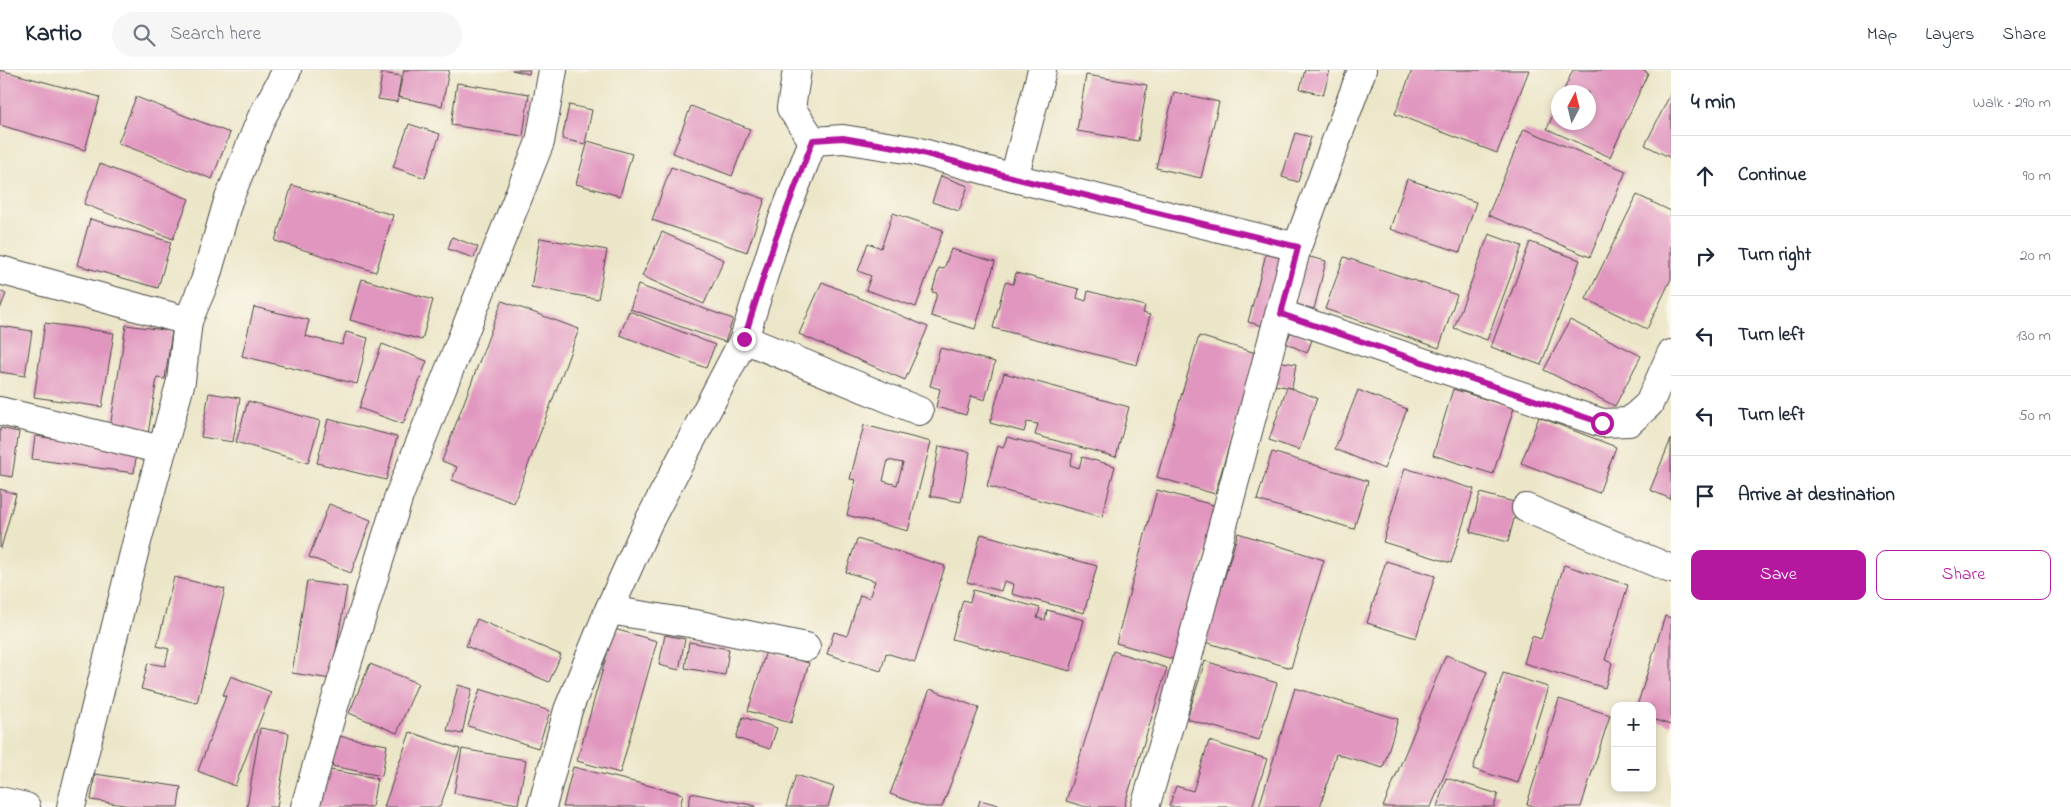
<!DOCTYPE html>
<html lang="en">
<head>
<meta charset="utf-8">
<style>
	:root { --surface:#fff; --page:#f6f6f7; --text:#1f2937; --muted:#747a83; --line:#e0e1e3; --accent:#b5179e }
	body { margin:0; font-family:"Indie Flower",sans-serif; background:var(--page); color:var(--text) }
	.controls { position:absolute; right:15px; bottom:15px; display:grid; overflow:hidden; border-radius:10px; box-shadow:0 2px 8px #0003 }
	.controls button { width:45px; height:45px; display:grid; place-items:center; padding:0; border:0; border-bottom:1px solid var(--line); background:var(--surface); color:var(--text); font:25px sans-serif }
	.compass { position:absolute; left:1551px; top:15px; width:45px; height:45px; border-radius:50%; background:var(--surface); box-shadow:0 2px 8px #0003; rotate:7deg }
	.stop { position:absolute; width:15px; height:15px; margin:-11px; border:4px solid #b5179e; border-radius:50%; background:#fff }
	.stop.end { background:#b5179e; border-color:#fff; box-shadow:0 1px 5px #0008 }
	.list { margin:0; padding:0; list-style:none }
	h2 { display:flex; justify-content:space-between; align-items:center; height:65px; margin:0; padding:0 20px; font-size:21px }
	h2 small { font-size:16px; font-weight:400; color:var(--muted) }
	.list li { display:grid; grid-template-columns:32px 1fr auto; gap:15px; align-items:center; box-sizing:border-box; height:80px; padding:0 20px; border-top:1px solid var(--line) }
	.list b { display:block; font-size:19px; white-space:nowrap }
	.list em { font-size:16px; font-style:normal; color:var(--muted) }
	.actions { display:flex; gap:10px; padding:15px 20px }
	.actions a { flex:1; padding:11px 0; border:1px solid var(--accent); border-radius:10px; text-align:center; font-size:18px; color:var(--accent) }
	.actions .main { background:var(--accent); color:#fff }
	.icon { flex:none; width:28px; height:28px; fill:none; stroke:currentColor; stroke-width:2; stroke-linecap:round; stroke-linejoin:round }
	.map { position:relative; flex:none; width:1671px; height:737px; overflow:hidden }
	header { display:flex; align-items:center; gap:30px; box-sizing:border-box; height:70px; padding:0 25px; background:var(--surface); border-bottom:1px solid var(--line) }
	header strong { font-size:24px }
	nav { display:flex; gap:28px; margin-inline-start:auto; font-size:18px }
	.search { width:350px; height:45px; background:var(--page); display:flex; align-items:center; gap:12px; box-sizing:border-box; padding:0 18px; border-radius:28px; color:var(--muted); font-size:19px }
	main { display:flex }
	aside { flex:1; background:var(--surface) }
	.map>svg:first-child { display:block }
	.building { fill:#e196bf; fill-rule:evenodd }
	.lines { fill:none; stroke-linecap:round; stroke-linejoin:round }
	.minor-casing { stroke:#484743; stroke-width:30 }
	.minor { stroke:#fff; stroke-width:28 }
	.route { stroke:#b5179e; stroke-width:6 }
</style>
</head>
<body>
<header>
<strong>Kartio</strong>
<div class="search"><svg class="icon" aria-label="search" viewBox="0 0 24 24"><circle cx="10" cy="10" r="6"/><path d="M15 15l6 6"/></svg>Search here</div>
<nav><a>Map</a><a>Layers</a><a>Share</a></nav>
</header>
<main>
<div class="map">
<svg width="1671" height="737" viewBox="0 0 1671 737">
	<rect width="100%" height="100%" fill="#fbf7ec"/>
	<filter id="ink" filterUnits="userSpaceOnUse"><feTurbulence type="fractalNoise" baseFrequency=".02" numOctaves="2"/><feDisplacementMap in="SourceGraphic" scale="10" xChannelSelector="R" yChannelSelector="G"/><feConvolveMatrix kernelMatrix="1 2 1 2 8 2 1 2 1" color-interpolation-filters="sRGB"/></filter>
	<filter id="wash" filterUnits="userSpaceOnUse"><feTurbulence type="fractalNoise" baseFrequency=".0096" numOctaves="4" result="noise"/><feDisplacementMap in="SourceGraphic" scale="20" xChannelSelector="R" yChannelSelector="G"/><feGaussianBlur stdDeviation="1.12" result="paint"/><feColorMatrix in="noise" values="0 0 0 0 0 0 0 0 0 0 0 0 0 0 0 0 0 1.4 0 .05"/><feComposite in="paint" operator="in"/></filter>
	<g filter="url(#wash)">
		<rect width="100%" height="100%" fill="#ece6c9"/>
		<g id="blocks">
			<g class="building">
				<path d="M0,0L100,27L85,80L0,55Z"/>
				<path d="M404,0H449L442,36L398,27Z"/>
				<path d="M512,0H530L529,4Z"/>
				<path d="M1305,0H1330L1323,25L1300,19Z"/>
				<path d="M1412,0H1529L1497,83L1395,44Z"/>
				<path d="M1573,0H1642L1648,3L1610,87L1547,59L1558,32V52H1588V22H1563Z"/>
				<path d="M382,3L401,6L397,32L378,29Z"/>
				<path d="M1086,5L1147,15L1138,71L1077,61Z"/>
				<path d="M457,13L529,24L523,66L451,55Z"/>
				<path d="M1174,22L1219,32L1201,108L1156,98Z"/>
				<path d="M1671,23V88L1645,75Z"/>
				<path d="M136,27L230,63L212,109L118,73Z"/>
				<path d="M569,35L592,40L585,74L562,69Z"/>
				<path d="M691,36L750,59L732,106L673,83Z"/>
				<path d="M409,54L440,64L425,108L393,97Z"/>
				<path d="M1524,59L1626,101L1590,187L1488,145Z"/>
				<path d="M1295,63L1311,67L1298,112L1282,107Z"/>
				<path d="M588,71L632,84L620,126L576,114Z"/>
				<path d="M100,94L189,129L173,169L84,134Z"/>
				<path d="M671,97L765,129L747,182L652,150Z"/>
				<path d="M941,106L968,116L959,141L932,132Z"/>
				<path d="M1407,109L1476,132L1460,182L1390,159Z"/>
				<path d="M292,115L393,145L376,202L275,171Z"/>
				<path d="M1637,125L1671,141V209L1647,259L1586,229Z"/>
				<path d="M893,143L943,160L916,237L866,220L871,206L858,201L868,173L881,178Z"/>
				<path d="M90,149L171,172L158,218L77,195Z"/>
				<path d="M662,162L724,190L704,234L642,206Z"/>
				<path d="M1489,164L1522,176L1487,270L1454,258Z"/>
				<path d="M452,167L478,177L474,188L448,179Z"/>
				<path d="M540,168L607,180L598,229L531,217Z"/>
				<path d="M1530,172L1580,190L1541,295L1491,277Z"/>
				<path d="M951,179L995,192L975,259L931,246L937,223L932,222L939,198L944,199Z"/>
				<path d="M1266,184L1285,189L1267,257L1248,252Z"/>
				<path d="M1306,186L1326,191L1314,239L1295,234Z"/>
				<path d="M1344,187L1457,225L1439,278L1325,239Z"/>
				<path d="M1016,203L1079,219L1077,228L1086,231L1088,221L1145,236L1143,243L1150,245L1137,295L993,258L1005,212L1013,214Z"/>
				<path d="M362,209L433,230L422,270L350,250Z"/>
				<path d="M822,212L928,257L905,310L799,264Z"/>
				<path d="M638,215L733,249L725,272L630,239Z"/>
				<path d="M0,221L6,224L0,239Z"/>
				<path d="M502,231L579,259L514,433L452,410L457,397L442,391Z"/>
				<path d="M254,237L309,250L305,266L342,275L346,262L368,268L357,314L242,286Z"/>
				<path d="M629,241L715,275L706,298L620,265Z"/>
				<path d="M1570,250L1641,286L1615,336L1544,300Z"/>
				<path d="M45,253L114,263L102,337L34,327Z"/>
				<path d="M126,255L172,261L165,309L157,308L148,364L110,358Z"/>
				<path d="M0,256L32,261L25,306L0,302Z"/>
				<path d="M1292,260L1312,270L1307,283L1286,273Z"/>
				<path d="M1199,266L1256,283L1215,424L1157,407Z"/>
				<path d="M382,274L427,291L403,354L359,338Z"/>
				<path d="M940,278L995,292L985,330L971,326L966,345L936,337L940,319L930,316Z"/>
				<path d="M1277,291L1296,294L1292,318L1274,315Z"/>
				<path d="M1004,303L1129,337L1116,387L1035,365L1038,354L1027,352L1024,362L990,353Z"/>
				<path d="M1287,317L1317,328L1299,380L1269,370Z"/>
				<path d="M1453,319L1514,338L1493,404L1433,385Z"/>
				<path d="M1358,320L1407,339L1384,399L1335,379Z"/>
				<path d="M209,323L240,328L233,372L201,367Z"/>
				<path d="M248,331L320,351L308,393L236,372Z"/>
				<path d="M1539,347L1616,377L1599,423L1521,393Z"/>
				<path d="M328,349L397,367L386,410L317,393Z"/>
				<path d="M864,355L931,372L908,461L847,445L856,410L850,409ZM888,390L903,393L897,415L883,411Z"/>
				<path d="M0,358L19,362L12,407L0,405Z"/>
				<path d="M35,366L137,380L134,403L32,389Z"/>
				<path d="M1007,367L1073,384L1070,395L1079,398L1082,387L1115,396L1102,447L987,416L998,376L1003,378Z"/>
				<path d="M1671,369V429L1650,420Z"/>
				<path d="M939,376L970,382L961,432L930,426Z"/>
				<path d="M1272,382L1368,411L1354,459L1257,430Z"/>
				<path d="M1405,398L1474,419L1451,493L1383,472Z"/>
				<path d="M0,419L16,424L1,478H0Z"/>
				<path d="M1157,420L1217,436L1176,590L1116,573Z"/>
				<path d="M1480,423L1518,433L1508,472L1470,462Z"/>
				<path d="M329,434L371,450L351,503L309,487Z"/>
				<path d="M1238,463L1324,490L1291,598L1205,572Z"/>
				<path d="M981,464L1097,496L1084,543L1012,524L1014,514L1004,511L1001,521L967,512Z"/>
				<path d="M857,469L945,496L915,592L886,583L881,601L827,584L834,562L847,566L860,525L869,528L875,511L846,502Z"/>
				<path d="M1386,491L1435,506L1416,568L1367,553Z"/>
				<path d="M1564,495L1628,515L1605,590L1612,593L1605,618L1524,593L1532,566L1541,569Z"/>
				<path d="M174,507L225,519L197,633L141,619L148,593L165,596L169,579L157,576Z"/>
				<path d="M307,511L347,517L331,609L292,603Z"/>
				<path d="M973,520L1040,538L1037,548L1045,550L1047,540L1084,550L1070,601L952,569L963,530L970,532Z"/>
				<path d="M1665,546L1671,548V655L1652,649V636H1637Z"/>
				<path d="M477,549L561,585L549,612L466,576Z"/>
				<path d="M614,559L657,571L620,703L577,691Z"/>
				<path d="M665,565L685,569L679,600L659,595Z"/>
				<path d="M689,572L729,579L725,605L685,598Z"/>
				<path d="M766,581L809,593L791,653L748,641Z"/>
				<path d="M1113,581L1167,598L1124,737H1086L1066,731Z"/>
				<path d="M1446,585L1487,602L1431,737H1383Z"/>
				<path d="M1205,591L1277,613L1259,670L1187,649Z"/>
				<path d="M370,594L418,613L397,663L349,643Z"/>
				<path d="M1503,603L1548,617L1518,713L1473,699Z"/>
				<path d="M231,606L271,622L235,716L198,701L226,626L223,625Z"/>
				<path d="M458,615L472,619L462,664L447,661Z"/>
				<path d="M1295,618L1398,649L1383,698L1336,684L1320,737H1259Z"/>
				<path d="M480,619L550,641L538,678L468,656Z"/>
				<path d="M930,619L979,638L942,737H925L890,724Z"/>
				<path d="M1559,629L1610,645L1581,737H1536L1527,734Z"/>
				<path d="M743,647L777,658L770,679L736,668Z"/>
				<path d="M260,658L289,663L277,737H247Z"/>
				<path d="M410,662L460,679L440,737H384Z"/>
				<path d="M338,666L387,675L382,706L332,696Z"/>
				<path d="M1209,671L1267,689L1252,737H1169L1176,716L1193,721Z"/>
				<path d="M462,679L526,690L518,734L454,723Z"/>
				<path d="M573,697L683,724L680,737H563Z"/>
				<path d="M324,699L377,708L372,737H318Z"/>
				<path d="M95,704L181,717L178,737H137L91,730Z"/>
				<path d="M796,705L834,717L828,737H786Z"/>
				<path d="M1446,708L1498,724L1494,737H1437Z"/>
				<path d="M691,723L756,736V737H688Z"/>
				<path d="M980,730L1002,736V737H978Z"/>
			</g>
		</g>
	</g>
	<g filter="url(#ink)">
		<use href="#blocks" fill-opacity="0" stroke="#484743" stroke-width="1"/>
		<g class="lines">
			<g class="minor-casing">
				<g id="minor">
					<path d="M797,0L791,38L813,71"/>
					<path d="M813,71L843,69L912,80L1014,108L1297,177"/>
					<path d="M1014,108L1042,0"/>
					<path d="M0,200L188,251"/>
					<path d="M1281,244L1602,353L1629,352L1649,334L1671,284"/>
					<path d="M744,269L919,341"/>
					<path d="M0,341L162,380"/>
					<path d="M1526,438L1671,499"/>
					<path d="M609,540L695,554L806,577"/>
					<path d="M0,731L26,737"/>
					<path d="M71,737L136,475L181,311L188,251L205,211L228,131L261,49L287,0"/>
					<path d="M305,737L333,639L399,426L540,72L553,0"/>
					<path d="M542,737L568,640L609,540L648,453L744,269L775,169L813,71"/>
					<path d="M1145,737L1176,632L1297,177L1362,0"/>
				</g>
			</g>
			<use href="#minor" class="minor"/>
		</g>
	</g>
	<g class="lines" filter="url(#ink)">
		<path class="route" d="M744,269L775,170L813,70L843,68L912,80L1014,108L1298,177L1281,244L1602,353"/>
	</g>
</svg>
<div class="controls">
<button>+</button>
<button>−</button>
</div>
<svg class="compass" viewBox="-18 -18 36 36"><path d="M0-13l5 13h-10z" fill="#e53935"/><path d="M0 13l5-13h-10z" fill="#747a83"/></svg>
<div class="stop" style="left:1602px;top:353px"></div>
<div class="stop end" style="left:744px;top:269px"></div>
</div>
<aside>
<h2>4 min<small>Walk · 290 m</small></h2>
<ul class="list">
<li><svg class="icon" aria-label="ahead" viewBox="0 0 24 24"><path d="M12 20V5M6 11l6-6 6 6"/></svg><div><b>Continue</b></div><em>90 m</em></li>
<li><svg class="icon" aria-label="right" viewBox="0 0 24 24"><path d="M7 20v-9h11M14 6l5 5-5 5"/></svg><div><b>Turn right</b></div><em>20 m</em></li>
<li><svg class="icon" aria-label="left" viewBox="0 0 24 24"><path d="M17 20v-9H6M10 6l-5 5 5 5"/></svg><div><b>Turn left</b></div><em>130 m</em></li>
<li><svg class="icon" aria-label="left" viewBox="0 0 24 24"><path d="M17 20v-9H6M10 6l-5 5 5 5"/></svg><div><b>Turn left</b></div><em>50 m</em></li>
<li><svg class="icon" aria-label="arrive" viewBox="0 0 24 24"><path d="M6 21V4h12l-3 4 3 4H6"/></svg><div><b>Arrive at destination</b></div></li>
</ul>
<div class="actions"><a class="main">Save</a><a>Share</a></div>
</aside>
</main>
</body>
</html>
